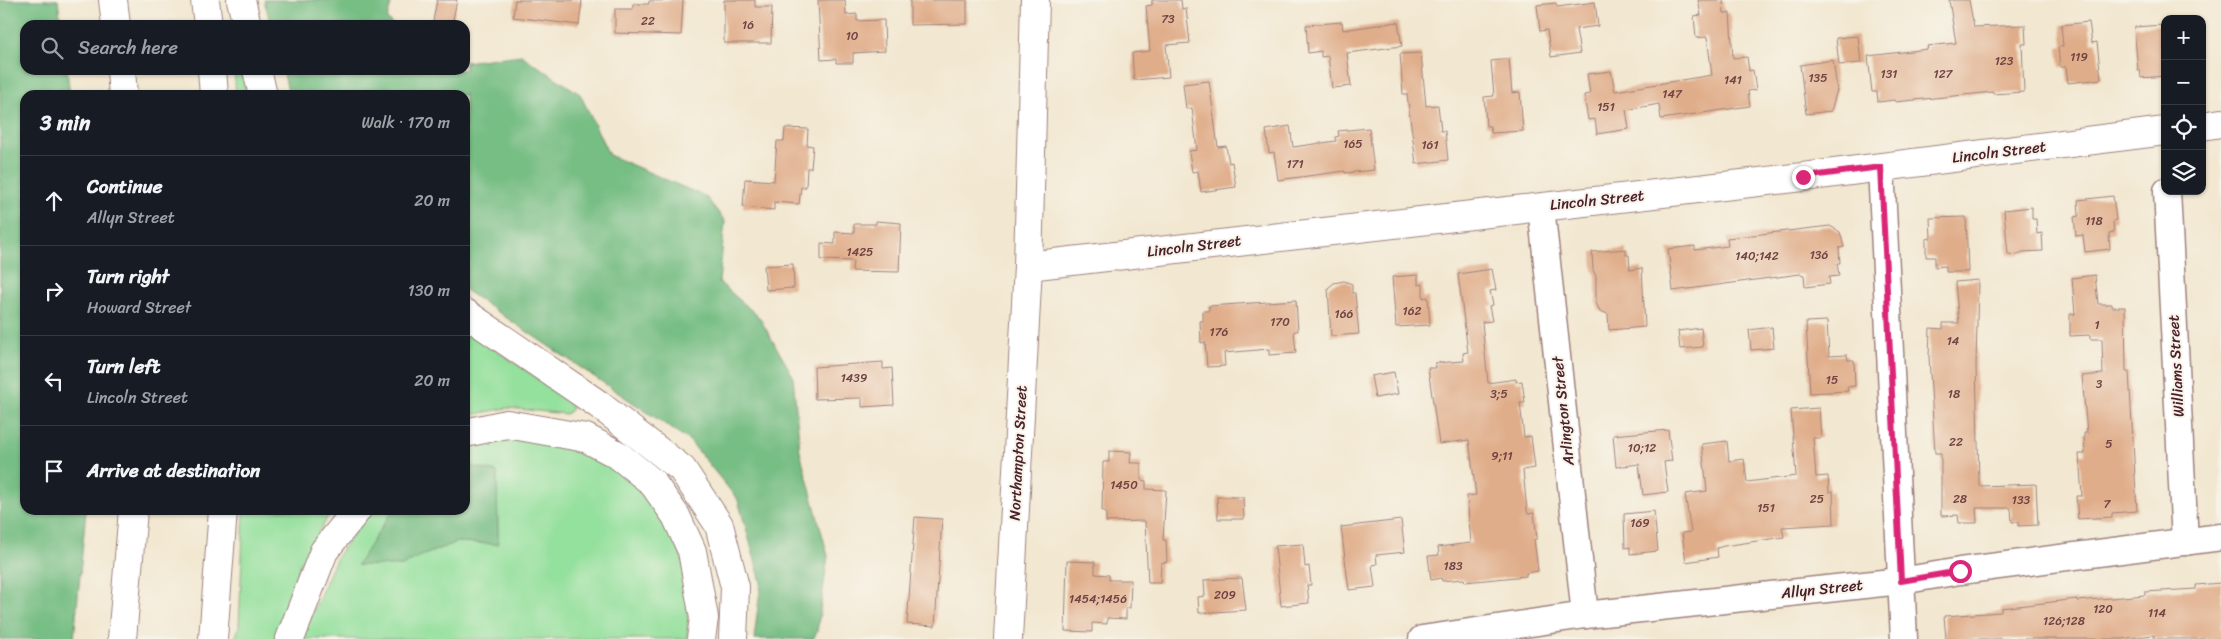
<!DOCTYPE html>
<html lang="en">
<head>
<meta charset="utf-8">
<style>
	:root { --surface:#171b24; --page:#20242c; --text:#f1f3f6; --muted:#9ea1a6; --line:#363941 }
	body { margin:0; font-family:Sriracha,sans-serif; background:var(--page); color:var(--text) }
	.controls { position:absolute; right:15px; top:15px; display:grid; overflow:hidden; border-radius:10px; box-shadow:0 1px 4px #0004 }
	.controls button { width:45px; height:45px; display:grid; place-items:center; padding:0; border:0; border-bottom:1px solid var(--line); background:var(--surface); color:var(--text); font:25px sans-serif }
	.stop { position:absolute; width:15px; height:15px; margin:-11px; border:4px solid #db2777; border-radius:50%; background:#fff }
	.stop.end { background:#db2777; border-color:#fff; box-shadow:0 1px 5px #0008 }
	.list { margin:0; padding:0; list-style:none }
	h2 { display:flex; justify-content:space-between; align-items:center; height:65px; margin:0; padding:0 20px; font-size:21px }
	h2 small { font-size:16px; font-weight:400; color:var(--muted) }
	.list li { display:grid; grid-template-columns:32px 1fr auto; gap:15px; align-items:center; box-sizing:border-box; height:90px; padding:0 20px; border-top:1px solid var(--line) }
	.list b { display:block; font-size:19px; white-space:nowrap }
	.list p { margin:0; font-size:16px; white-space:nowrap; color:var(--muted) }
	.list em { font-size:16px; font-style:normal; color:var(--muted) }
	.icon { flex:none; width:28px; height:28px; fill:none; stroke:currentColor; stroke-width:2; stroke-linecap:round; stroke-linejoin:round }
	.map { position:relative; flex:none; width:2221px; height:639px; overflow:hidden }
	.search { position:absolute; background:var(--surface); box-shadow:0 1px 4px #0004; left:20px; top:20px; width:450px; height:55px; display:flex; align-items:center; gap:12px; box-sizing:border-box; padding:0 18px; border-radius:15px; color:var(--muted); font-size:19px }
	.panel { position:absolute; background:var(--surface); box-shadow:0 1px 4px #0004; left:20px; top:90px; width:450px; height:425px; border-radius:15px }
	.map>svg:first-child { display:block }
	.green { fill:#94e09d; stroke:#6f8064 }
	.forest { fill:#77be84; stroke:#606e58 }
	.building { fill:#e0ad8a }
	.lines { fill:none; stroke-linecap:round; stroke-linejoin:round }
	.minor-casing { stroke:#9e837e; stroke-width:29 }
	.major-casing { stroke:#9e837e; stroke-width:30 }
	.highway-casing { stroke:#9e837e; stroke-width:30 }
	.minor { stroke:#fff; stroke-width:26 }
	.major { stroke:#fff; stroke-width:28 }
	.highway { stroke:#fff; stroke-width:28 }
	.route { stroke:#db2777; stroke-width:6 }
	.labels { text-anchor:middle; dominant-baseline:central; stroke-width:4; stroke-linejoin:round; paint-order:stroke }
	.number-label { font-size:12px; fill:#704243 }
	.street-label { font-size:15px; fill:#4a1f2b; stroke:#f7f3e8 }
</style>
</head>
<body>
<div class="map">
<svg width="2221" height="639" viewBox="0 0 2221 639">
	<rect width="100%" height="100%" fill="#f7f3e8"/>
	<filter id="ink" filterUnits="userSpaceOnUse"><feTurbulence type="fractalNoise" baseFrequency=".02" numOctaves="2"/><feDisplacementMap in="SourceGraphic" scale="10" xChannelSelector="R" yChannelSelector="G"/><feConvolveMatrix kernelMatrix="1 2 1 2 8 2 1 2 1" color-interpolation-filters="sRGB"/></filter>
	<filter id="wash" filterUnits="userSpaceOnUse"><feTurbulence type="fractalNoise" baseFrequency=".0096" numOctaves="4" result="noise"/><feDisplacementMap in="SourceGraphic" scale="20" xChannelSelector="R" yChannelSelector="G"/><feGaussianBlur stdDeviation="1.12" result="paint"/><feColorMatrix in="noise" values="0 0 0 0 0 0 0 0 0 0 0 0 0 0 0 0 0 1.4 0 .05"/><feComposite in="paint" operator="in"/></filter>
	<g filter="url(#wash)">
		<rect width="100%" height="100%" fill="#f2e7d0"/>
		<g class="green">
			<path d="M234,70H241L247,95H236Z"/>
			<path d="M465,329L568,399L572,409L566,414L507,408L465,416Z"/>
			<path d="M504,434C526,438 555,439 576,446C632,465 677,519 686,578C689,598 688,618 687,639H301L337,557L370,510H393L358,565L402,566L416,558L457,542L498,544L497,472L465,465V443Z"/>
			<path d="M244,510H332L300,564L274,639H235L239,627Z"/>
		</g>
		<g class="forest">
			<path d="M0,0H58L61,25H25V70H67L70,95H25V510H86L74,639H0Z"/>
			<path d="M264,0H392L387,19L393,25H271Z"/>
			<path d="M521,55L580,94L609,155L706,197L725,221L719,282L759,317L793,376L800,452L828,556L817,632L813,639H754L761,582L738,500L690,441L465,290V95H289L283,70H465V62Z"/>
			<path d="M465,465L497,472L498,544L457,542L416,558L402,566L357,565L393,510H465Z"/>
		</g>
		<g id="blocks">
			<g class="building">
				<path d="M437,0H457L452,25L433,21Z"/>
				<path d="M515,0H582L579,25L513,17Z"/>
				<path d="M683,0L681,35L615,33V9H633V4H649V1Z"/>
				<path d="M724,0H755V7H772L771,43H724Z"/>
				<path d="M818,0H845L846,15L857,14V21L884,20L885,51L853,53V63H836V59L821,60Z"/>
				<path d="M910,0H967V24L910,25Z"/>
				<path d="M1152,0H1181L1182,9L1186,8L1190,43L1166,45L1169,77L1134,80L1132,53L1150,51L1146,6L1152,5Z"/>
				<path d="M1698,0H1723L1724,13H1730L1733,58L1747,57L1749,71L1753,70L1756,90L1748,91L1750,106L1661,119L1659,104L1626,110L1629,129L1597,134L1595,119L1588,120L1584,95L1590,94L1587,74L1611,71L1615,91L1712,75L1707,37L1696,38L1694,16L1701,15Z"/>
				<path d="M1949,0H1969L1974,27L2025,25L2026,44H2022L2024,92L1993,94V92L1895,102V100L1878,102L1877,92H1872L1868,56L1928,49L1927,46L1956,43Z"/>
				<path d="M1595,2L1598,26L1576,29L1580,53L1551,57L1547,30L1540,31L1537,5L1556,3L1557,7Z"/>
				<path d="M1342,22L1343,30L1398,22L1402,46L1347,53L1351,86L1332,88L1328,56L1321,57V51L1308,53L1306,25Z"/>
				<path d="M2089,22L2092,43L2097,42L2101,79L2068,83L2066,67H2060L2058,47L2063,46L2061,25Z"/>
				<path d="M2164,25L2165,76L2141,78L2140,70H2138L2134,27Z"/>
				<path d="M1858,36L1861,63L1839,65L1836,38Z"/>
				<path d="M1421,53L1426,106L1438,105L1441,131H1445L1448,160L1416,164L1407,94H1403L1400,54Z"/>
				<path d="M1509,59L1512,93L1520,92L1523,131L1491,133L1490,126H1486L1484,97L1494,96L1491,61Z"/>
				<path d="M1833,60L1837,90L1831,111L1806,114L1800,65Z"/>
				<path d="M1209,81L1218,147L1226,146L1229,163L1232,162L1236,187L1201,192L1198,171L1192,172L1189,151L1197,150L1192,108L1186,109L1183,84Z"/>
				<path d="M1290,126L1293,147L1336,141L1335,137L1339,136L1338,131L1369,128L1374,170L1345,173V171L1278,180L1274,152L1269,153L1266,130Z"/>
				<path d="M785,128L808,129L807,145L813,146L811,168H807L806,187H801L799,204L774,202V210L743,207L745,179L774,181L777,141H784Z"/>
				<path d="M2113,196L2116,220L2113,221L2114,232L2109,233L2110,249L2085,252L2083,235L2076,236L2074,217L2079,216L2078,200Z"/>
				<path d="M2032,207V219H2036L2037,234L2042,233L2043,251L2022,252L2018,255L2008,254L2004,210Z"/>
				<path d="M1966,217L1968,272H1946V266L1935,267V257H1926V239L1931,238L1930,218Z"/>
				<path d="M876,221L901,223L899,272L852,271L853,261L821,260V243L835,244V232L854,233V224H876Z"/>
				<path d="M1830,226L1840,232L1844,247L1839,248L1840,263H1837L1839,276L1829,277L1830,284L1805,287L1804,275L1800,274L1673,291L1668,249L1695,246V250L1728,246L1727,238Z"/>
				<path d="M1626,249V255H1629L1630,270L1642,268L1645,327L1609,330L1608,314L1600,311L1596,303V276L1593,270L1592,252Z"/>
				<path d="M793,264L794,288L766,290L764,266Z"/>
				<path d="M1492,269L1496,290L1490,291L1493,305L1489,306L1492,321L1482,322L1488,383L1516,379V382L1522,381L1525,403H1520L1524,437L1531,436L1535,468L1523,470L1527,511L1528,514L1534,513L1537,539H1534L1538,571L1526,573V576L1465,582L1464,579L1442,581L1441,578L1431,580L1428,556L1439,555L1438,547L1471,543L1467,496L1476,495L1469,440L1439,444L1428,368H1436L1435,363L1464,361L1463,353L1468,352L1458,274Z"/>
				<path d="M1418,275V285L1423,284V298L1428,297L1430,325L1396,327L1392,277Z"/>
				<path d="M2095,275L2098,304H2112V307H2125L2126,372H2129L2137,511L2112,513V517L2078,519L2076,496H2082L2079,454H2085L2084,433H2087L2082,376L2103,374L2102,339H2090V335L2070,336V314H2075L2072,278Z"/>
				<path d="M1978,280L1976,366L1979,481L1980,486L2036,484L2038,525L2018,526V522H2012L2011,508H1976L1977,523H1959L1958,515L1941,516V453H1935L1929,357L1930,328L1943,329V323H1959L1955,282Z"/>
				<path d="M1344,281L1352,284V293H1355L1359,334L1331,336L1328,288L1334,283Z"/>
				<path d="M1296,300L1298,331H1294L1296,353L1269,355V349L1224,353L1225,366L1207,367L1205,342L1201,343L1200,321H1203V311H1209V306Z"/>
				<path d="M1827,321L1829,356L1847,355L1848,360H1854L1855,386L1847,387L1848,391L1810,393L1806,322Z"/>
				<path d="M1772,327L1774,348L1751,350L1749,330Z"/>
				<path d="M1701,328L1703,347L1680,349L1678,331Z"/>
				<path d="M883,362V369L892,368L894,405L862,407V398L815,399L814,367Z"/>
				<path d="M1394,372L1398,394L1375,398L1371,376Z"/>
				<path d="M1819,408L1821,438H1813L1816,477L1828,476L1829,492L1833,491L1834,524L1782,527L1784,537L1724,546L1717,548L1718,557L1686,562L1682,533L1691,532L1685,494L1707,491L1702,444L1727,441L1729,461L1744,459L1747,482L1796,476L1791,410Z"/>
				<path d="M1668,430L1672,461L1664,462L1668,492L1643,495L1639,464L1616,467L1613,435Z"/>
				<path d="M1109,451L1131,452L1130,463H1141V480L1146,481V489L1166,490L1163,540H1166L1167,562L1161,563L1160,583H1148L1145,521L1106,522V511H1102L1103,462H1109Z"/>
				<path d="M1217,497H1243L1244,519H1218Z"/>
				<path d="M1654,511L1658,551L1630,554V547L1625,548L1624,514Z"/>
				<path d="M915,517L942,519L935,626L907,624Z"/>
				<path d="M1401,520L1405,552L1376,555L1377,564L1372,565L1375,587L1349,590L1341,527Z"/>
				<path d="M1303,544L1305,567L1309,566L1311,585H1307L1309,603L1281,606L1275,546Z"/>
				<path d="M1067,561L1095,562V574L1109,575V580H1131L1130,608H1126V619L1107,618V624L1092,623V632L1065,631Z"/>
				<path d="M1242,578L1246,610L1199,613L1198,597L1205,596L1204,580Z"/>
				<path d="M2221,583V639H2154V635L2122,639H1946L1944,616L2001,612V608L2077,599V601L2145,595V592L2196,589V585Z"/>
			</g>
		</g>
	</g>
	<g filter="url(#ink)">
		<use href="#blocks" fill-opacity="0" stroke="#9e837e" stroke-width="1"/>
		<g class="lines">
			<g class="minor-casing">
				<g id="minor">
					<path d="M1881,167L1904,639"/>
					<path d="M2167,191L2185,542"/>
					<path d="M1541,207L1585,615"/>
					<path d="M1422,639L1585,615L1901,581L1960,571L2221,537"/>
				</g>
			</g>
			<g class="major-casing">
				<g id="major">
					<path d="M2202,126L2221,123"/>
					<path d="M1028,266L1803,177L2165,131"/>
					<path d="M1008,639L1028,266L1035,0"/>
				</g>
			</g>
			<g class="highway-casing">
				<g id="highway">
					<path d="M113,0L116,25"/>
					<path d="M205,0L208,25"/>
					<path d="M241,0L247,25"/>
					<path d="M121,70L123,95"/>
					<path d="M212,70L214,95"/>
					<path d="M257,70L263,95"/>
					<path d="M465,313L598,404L682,469L719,525L735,587L733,639"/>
					<path d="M465,433L507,424L586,438L618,455L652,482L676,516L692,551L704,618L701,639"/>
					<path d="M122,639L133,510"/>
					<path d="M213,639L223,510"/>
					<path d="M290,639L324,551L357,510"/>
				</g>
			</g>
			<use href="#minor" class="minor"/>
			<use href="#major" class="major"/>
			<use href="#highway" class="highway"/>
		</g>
	</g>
	<g class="lines" filter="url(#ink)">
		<path class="route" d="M1803,177L1881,167L1901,581L1960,571"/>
	</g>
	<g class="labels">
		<g class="number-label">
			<text x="1168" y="19">73</text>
			<text x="648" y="21">22</text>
			<text x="748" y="25">16</text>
			<text x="852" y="36">10</text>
			<text x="2079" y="57">119</text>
			<text x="2004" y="61">123</text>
			<text x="1889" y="74">131</text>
			<text x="1943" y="74">127</text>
			<text x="1818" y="78">135</text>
			<text x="1733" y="80">141</text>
			<text x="1672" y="94">147</text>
			<text x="1606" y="107">151</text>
			<text x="1353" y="144">165</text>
			<text x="1430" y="145">161</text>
			<text x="1295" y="164">171</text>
			<text x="2094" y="221">118</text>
			<text x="860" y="252">1425</text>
			<text x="1819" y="255">136</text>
			<text x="1757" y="256">140;142</text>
			<text x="1412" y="311">162</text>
			<text x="1344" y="314">166</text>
			<text x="1280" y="322">170</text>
			<text x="2097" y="325">1</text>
			<text x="1219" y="332">176</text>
			<text x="1953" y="341">14</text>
			<text x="854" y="378">1439</text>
			<text x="1832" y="380">15</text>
			<text x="2099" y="384">3</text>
			<text x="1499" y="394">3;5</text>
			<text x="1954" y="394">18</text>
			<text x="1956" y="442">22</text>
			<text x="2109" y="444">5</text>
			<text x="1642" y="448">10;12</text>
			<text x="1502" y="456">9;11</text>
			<text x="1124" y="485">1450</text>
			<text x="1817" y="499">25</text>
			<text x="1960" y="499">28</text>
			<text x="2021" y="500">133</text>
			<text x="2107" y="504">7</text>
			<text x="1766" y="508">151</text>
			<text x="1640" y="523">169</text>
			<text x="1453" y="566">183</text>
			<text x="1225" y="595">209</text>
			<text x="1098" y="599">1454;1456</text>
			<text x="2103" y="609">120</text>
			<text x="2157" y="613">114</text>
			<text x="2064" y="621">126;128</text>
		</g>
		<g class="street-label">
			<text transform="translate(1999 152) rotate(-7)">Lincoln Street</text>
			<text transform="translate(1597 200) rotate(-6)">Lincoln Street</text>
			<text transform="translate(1194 246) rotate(-7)">Lincoln Street</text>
			<text transform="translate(2176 366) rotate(-93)">Williams Street</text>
			<text transform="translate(1563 411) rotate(-96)">Arlington Street</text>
			<text transform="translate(1018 453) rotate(-87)">Northampton Street</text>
			<text transform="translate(1822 589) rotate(-6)">Allyn Street</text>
		</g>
	</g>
</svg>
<div class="controls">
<button>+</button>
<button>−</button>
<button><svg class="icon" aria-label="locate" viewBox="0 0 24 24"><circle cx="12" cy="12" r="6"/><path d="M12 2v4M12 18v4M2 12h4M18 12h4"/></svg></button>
<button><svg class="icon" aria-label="layers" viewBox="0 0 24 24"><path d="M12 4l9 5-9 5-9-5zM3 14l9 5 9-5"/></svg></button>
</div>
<div class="stop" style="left:1960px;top:571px"></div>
<div class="stop end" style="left:1803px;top:177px"></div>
<div class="search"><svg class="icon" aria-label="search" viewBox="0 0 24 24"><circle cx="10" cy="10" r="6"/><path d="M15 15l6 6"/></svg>Search here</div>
<section class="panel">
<h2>3 min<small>Walk · 170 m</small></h2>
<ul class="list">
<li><svg class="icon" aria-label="ahead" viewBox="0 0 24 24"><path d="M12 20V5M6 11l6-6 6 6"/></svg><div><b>Continue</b><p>Allyn Street</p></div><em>20 m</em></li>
<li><svg class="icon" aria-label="right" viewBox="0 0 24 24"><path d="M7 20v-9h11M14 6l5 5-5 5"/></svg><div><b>Turn right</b><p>Howard Street</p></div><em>130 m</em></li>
<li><svg class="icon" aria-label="left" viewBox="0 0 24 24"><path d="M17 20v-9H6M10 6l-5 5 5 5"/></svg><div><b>Turn left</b><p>Lincoln Street</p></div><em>20 m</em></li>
<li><svg class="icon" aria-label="arrive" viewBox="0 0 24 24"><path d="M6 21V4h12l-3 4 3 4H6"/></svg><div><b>Arrive at destination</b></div></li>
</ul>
</section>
</div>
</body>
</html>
